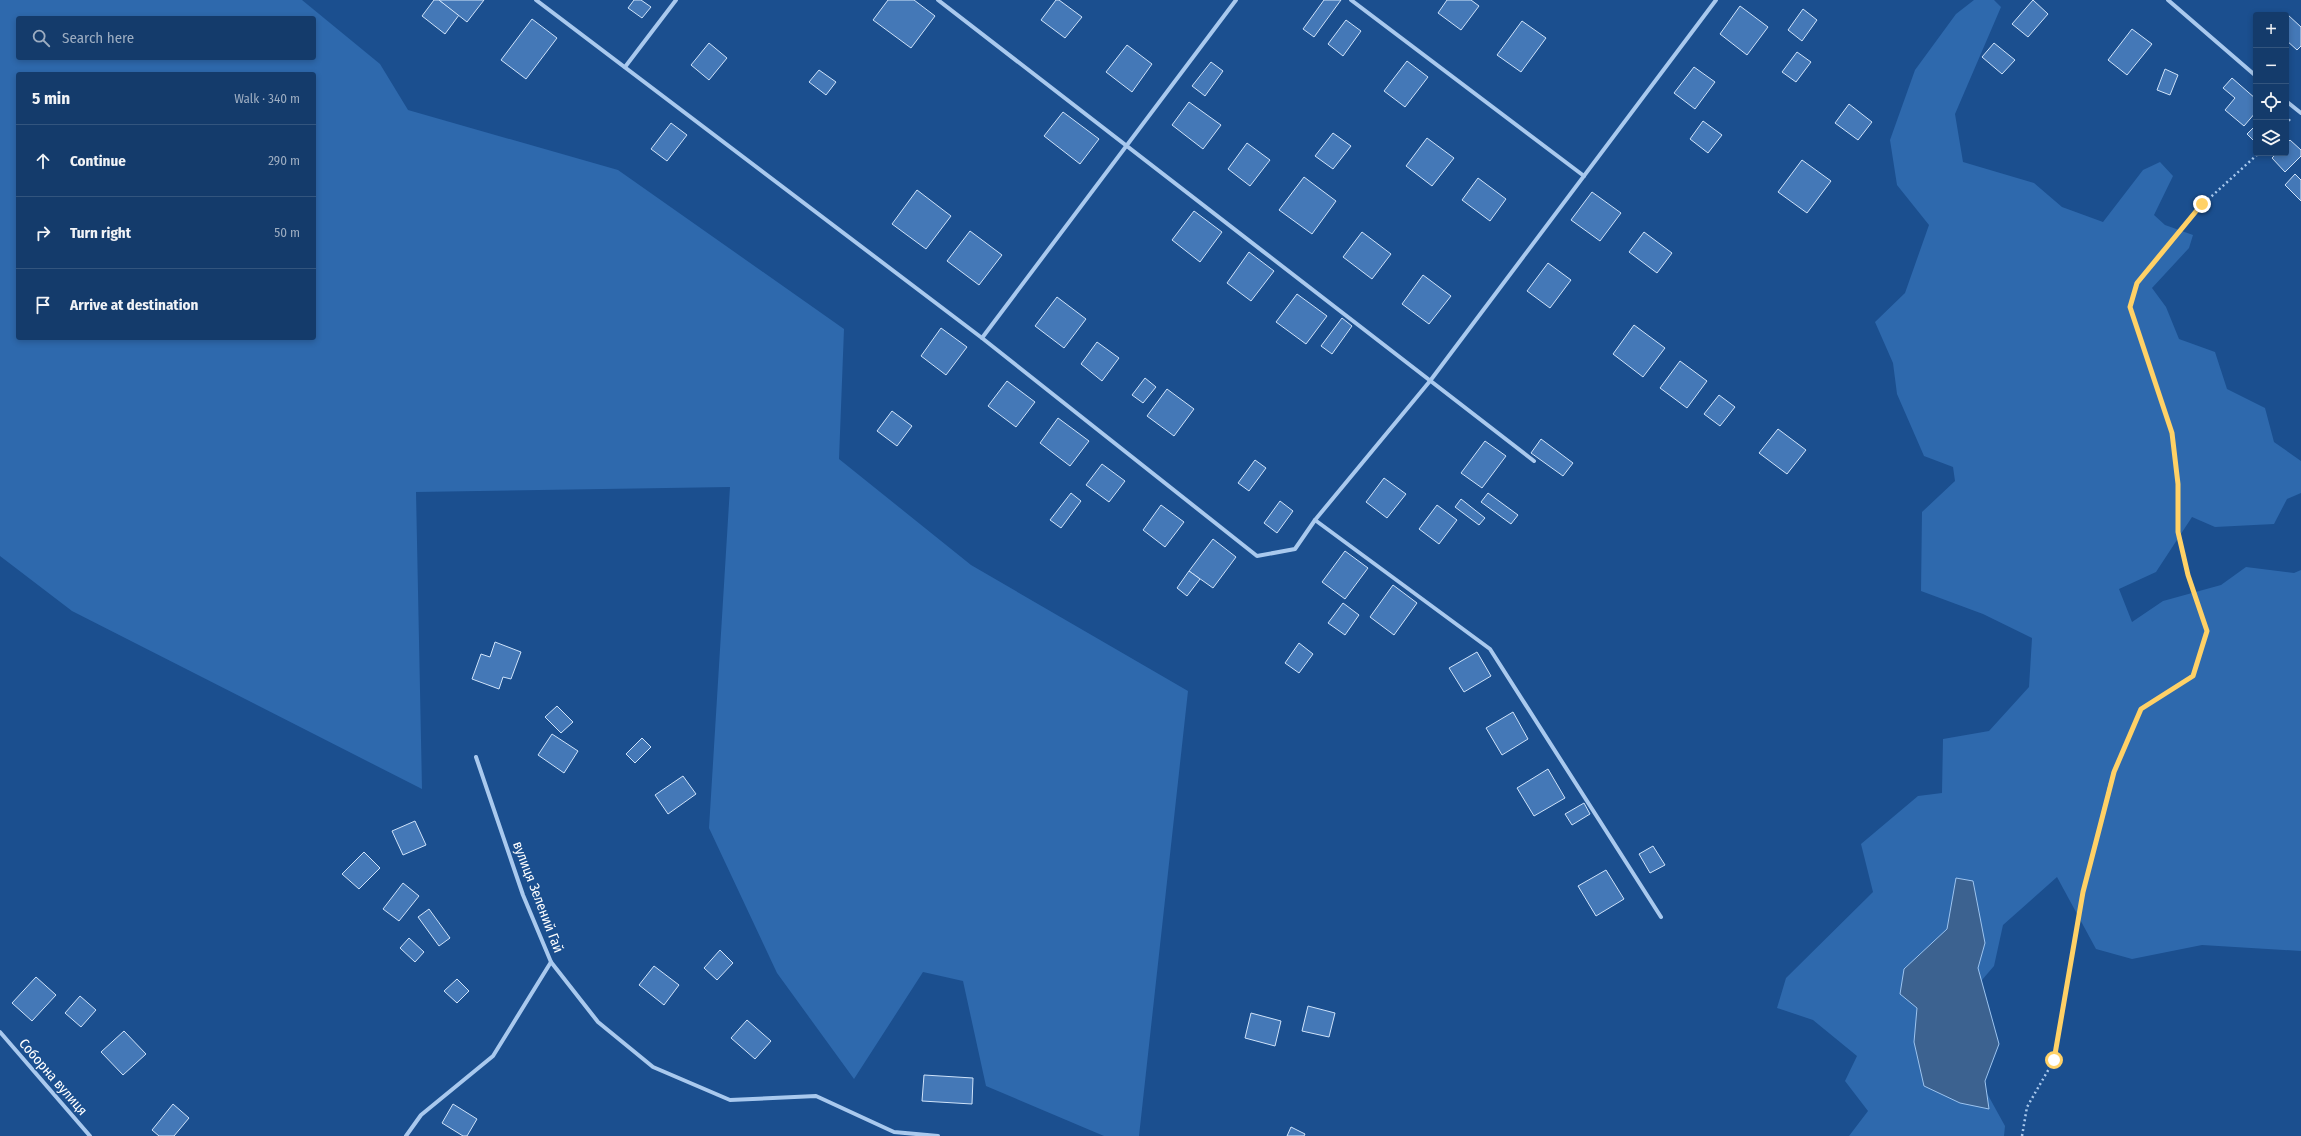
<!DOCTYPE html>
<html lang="en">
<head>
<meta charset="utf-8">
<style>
	:root { --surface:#143b6b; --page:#214673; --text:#f1f3f6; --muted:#9dadc1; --line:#33557e }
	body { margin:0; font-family:"Fira Sans Condensed",sans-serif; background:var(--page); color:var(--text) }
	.controls { position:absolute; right:12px; top:12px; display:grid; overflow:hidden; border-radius:4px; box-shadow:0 2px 6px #0003 }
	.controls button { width:36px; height:36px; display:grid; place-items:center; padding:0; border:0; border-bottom:1px solid var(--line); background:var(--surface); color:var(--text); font:20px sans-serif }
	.stop { position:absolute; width:12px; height:12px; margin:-9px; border:3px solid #ffd166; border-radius:50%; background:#fff }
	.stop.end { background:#ffd166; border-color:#fff; box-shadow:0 1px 4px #0008 }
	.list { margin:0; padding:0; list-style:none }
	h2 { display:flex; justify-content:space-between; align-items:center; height:52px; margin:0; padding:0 16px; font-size:17px }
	h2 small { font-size:13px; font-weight:400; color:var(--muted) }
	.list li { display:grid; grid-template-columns:26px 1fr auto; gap:12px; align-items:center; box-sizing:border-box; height:72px; padding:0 16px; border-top:1px solid var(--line) }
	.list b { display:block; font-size:15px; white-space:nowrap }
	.list em { font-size:13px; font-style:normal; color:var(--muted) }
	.icon { flex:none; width:22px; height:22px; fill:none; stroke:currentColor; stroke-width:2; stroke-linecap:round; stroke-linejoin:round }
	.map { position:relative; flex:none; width:2301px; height:1136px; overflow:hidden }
	.search { position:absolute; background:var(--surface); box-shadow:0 2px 6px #0003; left:16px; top:16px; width:300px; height:44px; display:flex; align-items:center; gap:10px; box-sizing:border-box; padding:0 14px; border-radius:4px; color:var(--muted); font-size:15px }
	.panel { position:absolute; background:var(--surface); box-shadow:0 2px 6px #0003; left:16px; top:72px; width:300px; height:268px; border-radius:4px }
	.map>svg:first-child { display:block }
	.green { fill:#2e69ad; fill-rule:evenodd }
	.water { fill:#3c6290; stroke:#9cc4f0 }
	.building { fill:#4478b7; stroke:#cfe3fa }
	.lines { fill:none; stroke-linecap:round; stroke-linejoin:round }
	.path { stroke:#a9c9ee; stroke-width:2.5; stroke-dasharray:2 3; stroke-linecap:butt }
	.minor { stroke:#a9c9ee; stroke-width:4 }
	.route { stroke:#ffd166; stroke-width:5 }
	.labels { text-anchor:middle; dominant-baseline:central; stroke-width:3; stroke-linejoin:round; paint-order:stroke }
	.street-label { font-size:14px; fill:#fff; stroke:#1b4f8f }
</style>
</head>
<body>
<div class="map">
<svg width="2301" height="1136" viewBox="0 0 2301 1136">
	<rect width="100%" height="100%" fill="#1b4f8f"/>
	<g class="green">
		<path d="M0,0H302L380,64L408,110L618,170L844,329L839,459L971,565L1188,691L1139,1136H1104L986,1086L963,981L923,972L854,1079L777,973L709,828L730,487L416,492L422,789L72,611L0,556ZM18,18H314V58H18ZM18,74H314V338H18Z"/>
		<path d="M1974,0H1994L2001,7L1955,114L1963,162L2034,183L2062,207L2103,222L2143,170L2160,162L2173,176L2154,215L2165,225L2193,235L2189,248L2152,288L2166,307L2179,339L2215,352L2227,389L2265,408L2274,442L2301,461V493L2287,499L2274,524L2215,527L2192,517L2156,572L2119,589L2132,622L2163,601L2221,585L2246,567L2294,573L2301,570V951L2202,945L2132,959L2096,949L2057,877L2003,925L1994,966L1957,1009L1967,1057L2005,1126L2004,1136H1849L1868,1111L1845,1081L1857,1056L1813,1020L1777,1008L1786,978L1873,892L1861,844L1918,796L1942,793L1943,739L1989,731L2029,687L2032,638L1983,614L1921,591L1922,512L1955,481L1953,467L1924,456L1897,394L1893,363L1875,322L1905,293L1929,225L1897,185L1890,140L1915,70L1956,14Z"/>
	</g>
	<path class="water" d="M1956,878L1973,881L1985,943L1978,968L1999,1044L1985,1081L1989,1109L1960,1103L1924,1086L1914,1042L1917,1008L1900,994L1904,969L1947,929Z"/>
	<g class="building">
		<path d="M434,0H439L459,15L445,34L422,16Z"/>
		<path d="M439,0H484L467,22Z"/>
		<path d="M634,0H641L651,7L642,18L628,8Z"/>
		<path d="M888,0H914L935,16L911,48L873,20Z"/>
		<path d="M1056,0H1059L1082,17L1065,38L1041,20Z"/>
		<path d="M1324,0H1341L1314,37L1303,29Z"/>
		<path d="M1447,0H1471L1479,6L1461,30L1438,13Z"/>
		<path d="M2033,0L2048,14L2028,37L2012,24Z"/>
		<path d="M1740,6L1768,27L1747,55L1720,34Z"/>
		<path d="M1803,9L1817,20L1802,41L1788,30Z"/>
		<path d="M2288,15L2301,27V46L2297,50L2286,40V17Z"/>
		<path d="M532,19L557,38L526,79L501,60Z"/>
		<path d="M1346,20L1361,31L1343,56L1328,44Z"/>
		<path d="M1522,21L1546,38L1521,72L1497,55Z"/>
		<path d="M2132,29L2152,44L2127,75L2108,60Z"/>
		<path d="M709,43L727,58L709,80L691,65Z"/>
		<path d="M1994,43L2015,60L2002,74L1982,57Z"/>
		<path d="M1127,45L1152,64L1132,92L1106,72Z"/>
		<path d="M1797,52L1811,62L1796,82L1782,72Z"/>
		<path d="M1407,61L1428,77L1405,107L1384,91Z"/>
		<path d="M1211,62L1223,71L1205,96L1192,86Z"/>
		<path d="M1694,67L1715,82L1695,109L1674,93Z"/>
		<path d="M2165,69L2178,75L2170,95L2157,90Z"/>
		<path d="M819,70L836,82L826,95L809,82Z"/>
		<path d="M2232,78L2256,99V112L2244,126L2225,110L2235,98L2223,88Z"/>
		<path d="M1189,102L1221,125L1203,149L1172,125Z"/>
		<path d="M1849,104L1872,122L1858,140L1835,123Z"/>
		<path d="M1063,112L1099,139L1080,164L1044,136Z"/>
		<path d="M1703,121L1722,135L1708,153L1690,139Z"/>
		<path d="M671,123L687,135L667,161L651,149Z"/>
		<path d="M2256,125V143L2247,134Z"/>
		<path d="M1333,133L1351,146L1333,169L1315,156Z"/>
		<path d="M1427,138L1454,158L1432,186L1406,166Z"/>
		<path d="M2290,140L2301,150V156L2285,172L2272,158L2277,153H2286V144Z"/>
		<path d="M1247,143L1270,160L1250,186L1228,169Z"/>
		<path d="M1802,160L1831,181L1807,213L1778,192Z"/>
		<path d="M2295,174L2301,180V201L2285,185Z"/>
		<path d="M1304,177L1336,201L1312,234L1279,210Z"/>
		<path d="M1478,178L1506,199L1490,221L1462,200Z"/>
		<path d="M917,190L951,216L926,249L892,224Z"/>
		<path d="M1592,192L1621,213L1600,241L1571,220Z"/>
		<path d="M1194,211L1222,232L1200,262L1172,240Z"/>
		<path d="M970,231L1002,255L979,285L947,261Z"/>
		<path d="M1362,232L1391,254L1372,279L1343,257Z"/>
		<path d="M1644,232L1672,253L1657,273L1629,252Z"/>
		<path d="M1249,252L1274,271L1251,301L1227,283Z"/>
		<path d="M1548,263L1571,280L1550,308L1527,291Z"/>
		<path d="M1423,275L1451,296L1429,324L1402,304Z"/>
		<path d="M1297,294L1327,316L1306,344L1276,322Z"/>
		<path d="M1057,297L1086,319L1064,348L1035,326Z"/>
		<path d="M1342,318L1352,326L1332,354L1321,346Z"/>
		<path d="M1634,325L1665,348L1643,377L1613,354Z"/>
		<path d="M941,328L967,347L946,375L921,356Z"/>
		<path d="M1097,342L1119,358L1102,381L1081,364Z"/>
		<path d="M1680,361L1707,381L1687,408L1660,388Z"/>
		<path d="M1145,378L1156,387L1143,403L1132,395Z"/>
		<path d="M1007,381L1035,402L1016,427L988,406Z"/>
		<path d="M1167,389L1194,409L1174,436L1147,416Z"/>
		<path d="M1719,395L1735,407L1720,426L1704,414Z"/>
		<path d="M892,411L912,426L897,446L877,431Z"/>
		<path d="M1058,418L1089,441L1070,466L1040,443Z"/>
		<path d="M1778,429L1806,450L1787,474L1759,453Z"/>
		<path d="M1541,439L1573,463L1563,476L1531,453Z"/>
		<path d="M1485,441L1506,456L1482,488L1461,473Z"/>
		<path d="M1255,460L1266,468L1249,491L1238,483Z"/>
		<path d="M1102,464L1125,481L1109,502L1086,485Z"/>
		<path d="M1384,478L1406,494L1387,518L1366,502Z"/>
		<path d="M1071,493L1081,501L1061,528L1050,520Z"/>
		<path d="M1488,493L1518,515L1511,524L1481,502Z"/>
		<path d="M1461,499L1485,518L1479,525L1455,507Z"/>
		<path d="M1280,501L1293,511L1277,533L1264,523Z"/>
		<path d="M1161,505L1184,522L1165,547L1143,530Z"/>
		<path d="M1437,505L1457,520L1439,544L1419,529Z"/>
		<path d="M1213,539L1236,557L1213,588L1189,571Z"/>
		<path d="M1345,551L1368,568L1345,599L1322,582Z"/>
		<path d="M1189,571L1200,579L1187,596L1177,588Z"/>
		<path d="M1393,585L1417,603L1394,635L1370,617Z"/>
		<path d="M1343,603L1359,615L1345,635L1328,623Z"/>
		<path d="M495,642L521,652L511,679L503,677L499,689L472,679L481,654L490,657Z"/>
		<path d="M1299,643L1313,654L1299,673L1285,663Z"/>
		<path d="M1477,652L1491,676L1464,692L1449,668Z"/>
		<path d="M557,706L573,722L561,733L545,717Z"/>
		<path d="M1513,712L1528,739L1502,755L1486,728Z"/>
		<path d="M552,734L578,751L564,773L538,755Z"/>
		<path d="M642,738L651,747L635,763L626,754Z"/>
		<path d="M1548,769L1565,798L1534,816L1517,788Z"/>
		<path d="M683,776L696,794L668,814L655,795Z"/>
		<path d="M1584,803L1590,814L1572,825L1565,814Z"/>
		<path d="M415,821L426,845L403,855L392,831Z"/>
		<path d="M1653,846L1665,865L1650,873L1639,854Z"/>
		<path d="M364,852L380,868L359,889L342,874Z"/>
		<path d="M1606,870L1624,899L1596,916L1578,886Z"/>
		<path d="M403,883L419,896L399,921L383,909Z"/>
		<path d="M429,909L450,938L439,946L418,917Z"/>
		<path d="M409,938L424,952L415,962L400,948Z"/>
		<path d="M720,950L733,963L717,980L704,968Z"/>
		<path d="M654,966L679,985L664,1005L639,985Z"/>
		<path d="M36,977L56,995L32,1021L12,1003Z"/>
		<path d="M457,979L469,991L457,1003L444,991Z"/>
		<path d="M80,996L96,1010L81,1027L65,1013Z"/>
		<path d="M1308,1006L1335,1013L1329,1037L1302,1031Z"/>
		<path d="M1251,1013L1281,1021L1275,1046L1245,1038Z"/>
		<path d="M747,1020L771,1041L755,1059L731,1038Z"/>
		<path d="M124,1031L146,1054L123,1075L101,1052Z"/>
		<path d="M924,1075L973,1078L972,1104L922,1101Z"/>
		<path d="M173,1104L189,1118L174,1136H159L152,1130Z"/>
		<path d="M453,1104L477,1119L467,1136H463L442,1123Z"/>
		<path d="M1291,1127L1305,1134L1304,1136H1287Z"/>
	</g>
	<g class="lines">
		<g class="path">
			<path d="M2286,125L2290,119"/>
			<path d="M2022,1136L2027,1107L2054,1060L2083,892L2113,772L2141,709L2193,675L2207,631L2188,575L2178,532V483L2172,433L2130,307L2137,283L2202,205L2259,153"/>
		</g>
		<g class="minor">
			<path d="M536,0L982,338L1257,556L1295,549L1315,520L1430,381L1716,0"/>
			<path d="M938,0L1534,461"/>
			<path d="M1351,0L1584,176"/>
			<path d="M2168,0L2256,76"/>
			<path d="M625,67L676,0"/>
			<path d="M2286,101L2301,113"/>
			<path d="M982,338L1236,0"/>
			<path d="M1315,520L1490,649L1661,917"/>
			<path d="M476,757L523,895L551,962L598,1022L653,1067L730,1100L816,1096L894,1132L938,1136"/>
			<path d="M0,1032L90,1136"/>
			<path d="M406,1136L421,1115L493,1056L551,962"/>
		</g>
	</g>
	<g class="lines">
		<path class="route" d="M2054,1060L2083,892L2114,772L2141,709L2193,676L2207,631L2188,575L2178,532V484L2172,433L2130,307L2137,283L2202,204"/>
	</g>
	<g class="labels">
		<g class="street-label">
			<text transform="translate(538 897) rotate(69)">вулиця Зелений Гай</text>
			<text transform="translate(53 1077) rotate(49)">Соборна вулиця</text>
		</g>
	</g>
</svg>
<div class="controls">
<button>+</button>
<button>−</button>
<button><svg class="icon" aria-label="locate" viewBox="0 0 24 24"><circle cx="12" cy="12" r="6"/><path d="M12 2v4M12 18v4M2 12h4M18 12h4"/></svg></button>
<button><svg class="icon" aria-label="layers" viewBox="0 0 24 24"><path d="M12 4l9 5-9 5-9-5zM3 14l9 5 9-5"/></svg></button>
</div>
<div class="stop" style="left:2054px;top:1060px"></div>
<div class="stop end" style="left:2202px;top:204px"></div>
<div class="search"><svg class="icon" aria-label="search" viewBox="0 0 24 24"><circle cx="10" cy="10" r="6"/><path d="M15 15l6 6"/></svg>Search here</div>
<section class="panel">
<h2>5 min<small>Walk · 340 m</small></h2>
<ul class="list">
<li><svg class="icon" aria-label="ahead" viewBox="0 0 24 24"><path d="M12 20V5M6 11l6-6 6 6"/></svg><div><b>Continue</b></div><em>290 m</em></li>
<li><svg class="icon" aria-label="right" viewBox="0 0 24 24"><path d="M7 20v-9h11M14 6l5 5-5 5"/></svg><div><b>Turn right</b></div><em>50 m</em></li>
<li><svg class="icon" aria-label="arrive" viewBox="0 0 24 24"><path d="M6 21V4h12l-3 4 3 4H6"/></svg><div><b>Arrive at destination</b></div></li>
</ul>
</section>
</div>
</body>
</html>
